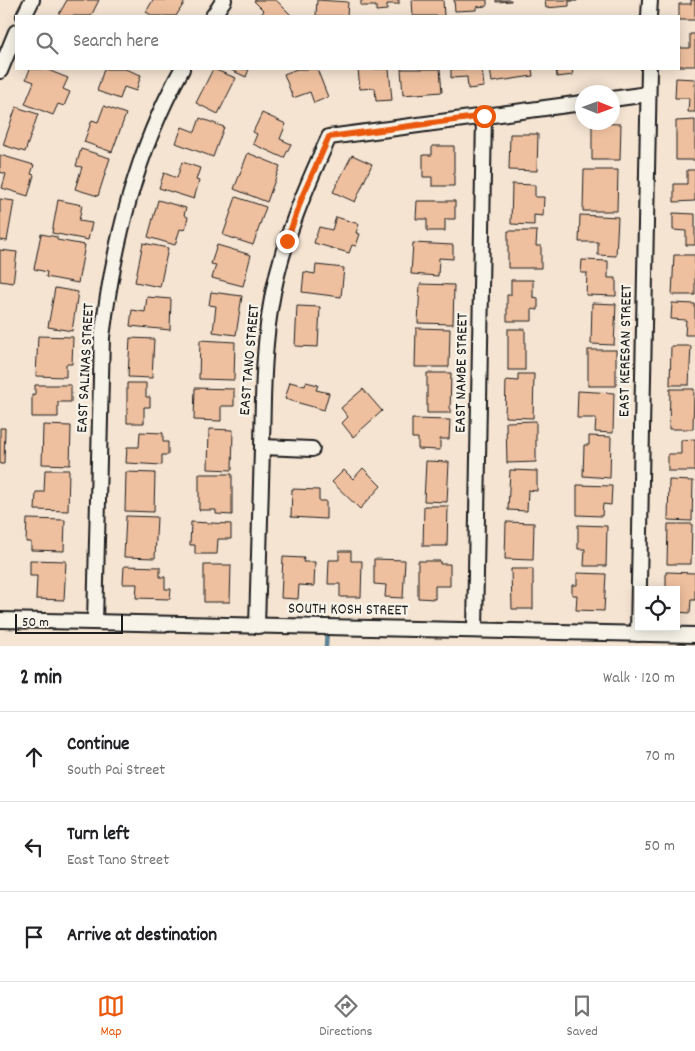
<!DOCTYPE html>
<html lang="en">
<head>
<meta charset="utf-8">
<style>
	:root { --surface:#fff; --page:#f6f6f6; --text:#202124; --muted:#757577; --line:#e0e0e0; --accent:#ea580c }
	body { margin:0; font-family:Dekko,sans-serif; background:var(--page); color:var(--text) }
	.controls { position:absolute; right:15px; bottom:15px; display:grid; overflow:hidden; border-radius:0px; box-shadow:0 2px 12px #0003 }
	.controls button { width:45px; height:45px; display:grid; place-items:center; padding:0; border:0; border-bottom:1px solid var(--line); background:var(--surface); color:var(--text); font:25px sans-serif }
	.compass { position:absolute; left:575px; top:85px; width:45px; height:45px; border-radius:50%; background:var(--surface); box-shadow:0 2px 12px #0003; rotate:91deg }
	.scale { position:absolute; left:15px; bottom:12px; width:108px; box-sizing:border-box; padding-left:5px; border:2px solid #1c1c1c; border-top:0; font-size:14px; line-height:18px; white-space:nowrap; color:#1c1c1c; -webkit-text-stroke:4px #f7f3e8; paint-order:stroke }
	.stop { position:absolute; width:15px; height:15px; margin:-11px; border:4px solid #ea580c; border-radius:50%; background:#fff }
	.stop.end { background:#ea580c; border-color:#fff; box-shadow:0 1px 5px #0008 }
	.list { margin:0; padding:0; list-style:none }
	h2 { display:flex; justify-content:space-between; align-items:center; height:65px; margin:0; padding:0 20px; font-size:21px }
	h2 small { font-size:16px; font-weight:400; color:var(--muted) }
	.list li { display:grid; grid-template-columns:32px 1fr auto; gap:15px; align-items:center; box-sizing:border-box; height:90px; padding:0 20px; border-top:1px solid var(--line) }
	.list b { display:block; font-size:19px; white-space:nowrap }
	.list p { margin:0; font-size:16px; white-space:nowrap; color:var(--muted) }
	.list em { font-size:16px; font-style:normal; color:var(--muted) }
	.icon { flex:none; width:28px; height:28px; fill:none; stroke:currentColor; stroke-width:2; stroke-linecap:round; stroke-linejoin:round }
	.map { position:relative; flex:none; width:695px; height:646px; overflow:hidden }
	.search { position:absolute; background:var(--surface); box-shadow:0 2px 12px #0003; left:15px; right:15px; top:15px; height:55px; display:flex; align-items:center; gap:12px; box-sizing:border-box; padding:0 18px; border-radius:0px; color:var(--muted); font-size:19px }
	.sheet { height:335px; background:var(--surface) }
	nav { display:flex; justify-content:space-around; align-items:center; box-sizing:border-box; height:70px; border-top:1px solid var(--line); background:var(--surface); font-size:14px; color:var(--muted) }
	nav a { display:grid; justify-items:center; gap:2px }
	nav .on { color:var(--accent) }
	.map>svg:first-child { display:block }
	.lines { fill:none; stroke-linecap:round; stroke-linejoin:round }
	.stream { stroke:#5b8295; stroke-width:4.5 }
	.building { fill:#efc09f; stroke:#1c1c1c }
	.minor-casing { stroke:#1c1c1c; stroke-width:18 }
	.minor { stroke:#f7f3e8; stroke-width:14 }
	.route { stroke:#ea580c; stroke-width:6 }
	.labels { text-anchor:middle; dominant-baseline:central; stroke-width:5; stroke-linejoin:round; paint-order:stroke }
	.street-label { font-size:16px; fill:#1c1c1c; stroke:#f7f3e8 }
</style>
</head>
<body>
<div class="map">
<svg width="695" height="646" viewBox="0 0 695 646">
	<rect width="100%" height="100%" fill="#f5e4d2"/>
	<filter id="ink" filterUnits="userSpaceOnUse"><feTurbulence type="fractalNoise" baseFrequency=".02" numOctaves="2"/><feDisplacementMap in="SourceGraphic" scale="10" xChannelSelector="R" yChannelSelector="G"/><feConvolveMatrix kernelMatrix="1 2 1 2 8 2 1 2 1" color-interpolation-filters="sRGB"/></filter>
	<g filter="url(#ink)">
		<g class="lines">
			<path class="stream" d="M326,646L327,629"/>
		</g>
		<g class="building">
			<path d="M67,0H99L91,16H58Z"/>
			<path d="M153,0H186L176,16H153L146,12Z"/>
			<path d="M256,0H276L292,16H259L264,11L254,1Z"/>
			<path d="M317,0L348,2L347,16H316Z"/>
			<path d="M361,0H399V4H387V10L376,11V6H361Z"/>
			<path d="M412,0H443L444,16H413Z"/>
			<path d="M454,0H487V6L476,7V10L455,11Z"/>
			<path d="M496,0H511V1L496,2Z"/>
			<path d="M545,0H577V1H569V6L546,8Z"/>
			<path d="M691,0H695V20H679V4H691Z"/>
			<path d="M690,34H695V66H679V48H690Z"/>
			<path d="M30,69H45L68,78L63,89L70,92L64,106L58,104L53,115L25,104L34,82L26,79Z"/>
			<path d="M104,69H125L141,75L136,91L124,87L120,99L97,91Z"/>
			<path d="M213,69L236,78L218,114L196,103Z"/>
			<path d="M229,69H249L246,77Z"/>
			<path d="M297,69H317L328,97L314,103L310,92L293,98L284,74Z"/>
			<path d="M358,69H389L392,100L376,101L375,88L360,89Z"/>
			<path d="M401,69H440L442,92L403,95Z"/>
			<path d="M451,69H482L484,87L468,89L467,77L451,78Z"/>
			<path d="M490,69H532L533,76L492,82Z"/>
			<path d="M556,69H572L573,75L557,77Z"/>
			<path d="M676,78L695,79V112H688L689,98H675Z"/>
			<path d="M104,106L126,114L112,152L84,142L92,120L98,122Z"/>
			<path d="M16,107L38,114L25,152L3,145Z"/>
			<path d="M262,113L286,124L280,139L291,144L284,158L253,144L257,134L253,132Z"/>
			<path d="M200,118L224,127L213,157L176,143L182,127L195,132Z"/>
			<path d="M695,120V160H676V121Z"/>
			<path d="M592,123L621,124L620,160H592Z"/>
			<path d="M510,134H538L537,171L509,170Z"/>
			<path d="M432,146H454V186H432V177H423V155H432Z"/>
			<path d="M81,149L110,158L98,196L75,189L82,167L76,166Z"/>
			<path d="M248,153L280,166L267,202L234,189Z"/>
			<path d="M0,155L34,165L31,174L34,175L28,196L2,188L6,174L0,172Z"/>
			<path d="M352,155L372,164L355,202L333,192Z"/>
			<path d="M182,162L200,168L196,180L199,181L194,199L159,188L164,173L177,178Z"/>
			<path d="M584,170H618L617,211H583Z"/>
			<path d="M687,170H695V201L674,202V184H687Z"/>
			<path d="M512,184L535,185V197H544L543,216L534,215V225L511,224Z"/>
			<path d="M236,197L266,207L253,245L223,235Z"/>
			<path d="M0,199L14,201L7,241L0,240Z"/>
			<path d="M58,200L82,205L79,221L92,223L88,240L52,233Z"/>
			<path d="M158,200L186,208L184,215L188,217L185,230L180,229L175,245L148,237Z"/>
			<path d="M417,201H455V219H445V231H427V219H416Z"/>
			<path d="M673,213L695,214V245H686V231L673,230Z"/>
			<path d="M580,215L618,217L616,256L598,255V242H579Z"/>
			<path d="M336,217L359,224L356,233L360,234L356,246L352,245L349,253L314,243L319,227L332,230Z"/>
			<path d="M508,231H537L536,246H541V268H508Z"/>
			<path d="M41,234L57,237V240L85,245L78,283L46,277L47,272L34,269Z"/>
			<path d="M143,243L168,248L160,287L135,282Z"/>
			<path d="M413,243L453,245V259L439,258L438,276L411,274Z"/>
			<path d="M217,245L251,255L243,286L212,278L216,265L211,264Z"/>
			<path d="M0,250L17,252L13,283L0,281Z"/>
			<path d="M674,255H695V295H672Z"/>
			<path d="M582,260L608,261V278H616V296L586,295L587,273H581Z"/>
			<path d="M316,265L344,268L341,297L302,292L304,272L315,274Z"/>
			<path d="M511,280H533V297L538,298V310L532,309V321H507V295H511Z"/>
			<path d="M420,284L454,285L453,324L418,323Z"/>
			<path d="M55,288L78,292L72,331L48,327Z"/>
			<path d="M211,292L242,296L236,335L213,332L216,306L209,305Z"/>
			<path d="M147,297L171,299L170,330L130,326L132,310L145,312Z"/>
			<path d="M592,303L616,304L614,345L591,344Z"/>
			<path d="M672,303L695,304V335H685L686,320L671,319Z"/>
			<path d="M297,306L320,307L318,347L295,346Z"/>
			<path d="M416,328L450,329L449,367H415Z"/>
			<rect x="508" y="329" width="17" height="41"/>
			<path d="M38,336L73,337L72,364H66V377L36,376Z"/>
			<path d="M130,338L154,339L152,378L128,377Z"/>
			<path d="M200,340L235,342L234,380L199,379Z"/>
			<path d="M671,346H691L689,385H670Z"/>
			<rect x="588" y="350" width="28" height="36"/>
			<path d="M427,373H451L450,413H427Z"/>
			<path d="M518,374H534L533,418L505,417L506,380L518,381Z"/>
			<path d="M290,382L305,386L306,382L318,385L316,390L329,393L324,410L285,399Z"/>
			<path d="M127,383H146V397H150V407H144V423H127Z"/>
			<path d="M35,385H71V402H58V417H32V395L35,394Z"/>
			<path d="M195,388L234,389V406H221V421L194,420Z"/>
			<path d="M363,389L382,411L353,437L342,423L348,417L341,408Z"/>
			<path d="M670,389H694L693,429H669Z"/>
			<path d="M578,391L614,393L613,433L595,432L596,418H577Z"/>
			<path d="M412,419L450,420L449,439H440V450L418,449V438H412Z"/>
			<path d="M536,421V462L507,463L506,422Z"/>
			<path d="M43,425L71,426L70,465L42,464Z"/>
			<path d="M0,428H5L4,464H0Z"/>
			<path d="M209,429L233,430L232,470L208,469Z"/>
			<path d="M140,432L163,433V442H168V455H162V465L126,463L127,447H139Z"/>
			<path d="M589,436L611,437L610,478L583,476L584,445H589Z"/>
			<path d="M695,439V471H668V454H681V440Z"/>
			<path d="M426,461L449,462L447,502L424,501Z"/>
			<path d="M363,468L381,486L360,509L332,482L344,470L353,479Z"/>
			<path d="M45,470H69L68,511L35,510L36,492H44Z"/>
			<path d="M510,470L537,471V491L528,490L527,511L508,510Z"/>
			<path d="M126,472L155,473L154,512L125,511Z"/>
			<path d="M199,474H232V515L216,514V510H199Z"/>
			<path d="M669,480L693,481L692,521L668,520Z"/>
			<path d="M577,485L612,486L611,505L603,504L602,516L577,515Z"/>
			<path d="M292,489L319,490V501H326V519L291,517Z"/>
			<path d="M424,506H448L447,546H423Z"/>
			<path d="M126,516L157,517L155,558L124,557Z"/>
			<path d="M27,519L65,520L64,551L31,550V542H26Z"/>
			<path d="M191,522L231,524V539H218L217,554H195V545H190Z"/>
			<path d="M506,522L534,523L533,560L505,559Z"/>
			<path d="M668,524H692L691,564H667Z"/>
			<path d="M578,525L607,526L606,566H584L585,549H578Z"/>
			<path d="M339,551H351V561H362L361,597H340V584H328L329,560H339Z"/>
			<path d="M283,557L304,558L303,562H315L314,586L299,585L298,599L281,598Z"/>
			<path d="M374,559L405,560L403,598L385,597L386,585L374,584Z"/>
			<path d="M30,560L66,561L64,600L36,599L37,576H30Z"/>
			<path d="M418,561H440V564H450V586H435V599L418,598Z"/>
			<path d="M204,565H231L230,602H204Z"/>
			<path d="M124,566L160,567V577H165V589H171L170,599L136,598L137,584H123Z"/>
			<path d="M511,569H533V609H512Z"/>
			<path d="M666,572L695,573V600H691L690,613L676,612V590H666Z"/>
			<path d="M577,573L606,574L604,611L576,610L577,595H572V585H577Z"/>
		</g>
		<g class="lines">
			<g class="minor-casing">
				<g id="minor">
					<path d="M24,16L32,0"/>
					<path d="M213,16L224,0"/>
					<path d="M649,16L650,0"/>
					<path d="M0,71L16,32"/>
					<path d="M612,99L648,94"/>
					<path d="M262,447L312,449"/>
					<path d="M0,620L695,635"/>
					<path d="M95,622L102,337C114,243 136,151 182,69"/>
					<path d="M257,626C259,567 260,507 262,448C263,396 263,344 273,293C284,238 306,187 329,137L582,103"/>
					<path d="M475,630L484,116"/>
					<path d="M638,634L649,69"/>
				</g>
			</g>
			<use href="#minor" class="minor"/>
		</g>
	</g>
	<g class="lines" filter="url(#ink)">
		<path class="route" d="M287,241L302,197L329,137L484,116"/>
	</g>
	<g class="labels">
		<g class="street-label">
			<text transform="translate(626 351) rotate(-89)">EAST KERESAN STREET</text>
			<text transform="translate(250 360) rotate(-85)">EAST TANO STREET</text>
			<text transform="translate(86 368) rotate(-87)">EAST SALINAS STREET</text>
			<text transform="translate(462 373) rotate(-89)">EAST NAMBE STREET</text>
			<text transform="translate(348 610) rotate(1)">SOUTH KOSH STREET</text>
		</g>
	</g>
</svg>
<div class="controls">
<button><svg class="icon" aria-label="locate" viewBox="0 0 24 24"><circle cx="12" cy="12" r="6"/><path d="M12 2v4M12 18v4M2 12h4M18 12h4"/></svg></button>
</div>
<svg class="compass" viewBox="-18 -18 36 36"><path d="M0-13l5 13h-10z" fill="#e53935"/><path d="M0 13l5-13h-10z" fill="#757577"/></svg>
<div class="scale">50 m</div>
<div class="stop" style="left:484px;top:116px"></div>
<div class="stop end" style="left:287px;top:241px"></div>
<div class="search"><svg class="icon" aria-label="search" viewBox="0 0 24 24"><circle cx="10" cy="10" r="6"/><path d="M15 15l6 6"/></svg>Search here</div>
</div>
<section class="sheet">
<h2>2 min<small>Walk · 120 m</small></h2>
<ul class="list">
<li><svg class="icon" aria-label="ahead" viewBox="0 0 24 24"><path d="M12 20V5M6 11l6-6 6 6"/></svg><div><b>Continue</b><p>South Pai Street</p></div><em>70 m</em></li>
<li><svg class="icon" aria-label="left" viewBox="0 0 24 24"><path d="M17 20v-9H6M10 6l-5 5 5 5"/></svg><div><b>Turn left</b><p>East Tano Street</p></div><em>50 m</em></li>
<li><svg class="icon" aria-label="arrive" viewBox="0 0 24 24"><path d="M6 21V4h12l-3 4 3 4H6"/></svg><div><b>Arrive at destination</b></div></li>
</ul>
</section>
<nav>
<a class="on"><svg class="icon" aria-label="map" viewBox="0 0 24 24"><path d="M3 6l6-2 6 2 6-2v14l-6 2-6-2-6 2zM9 4v14M15 6v14"/></svg>Map</a>
<a><svg class="icon" aria-label="directions" viewBox="0 0 24 24"><path d="M12 3l9 9-9 9-9-9zM9 14v-3h6M13 9l2 2-2 2"/></svg>Directions</a>
<a><svg class="icon" aria-label="saved" viewBox="0 0 24 24"><path d="M7 4h10v16l-5-4-5 4z"/></svg>Saved</a>
</nav>
</body>
</html>
